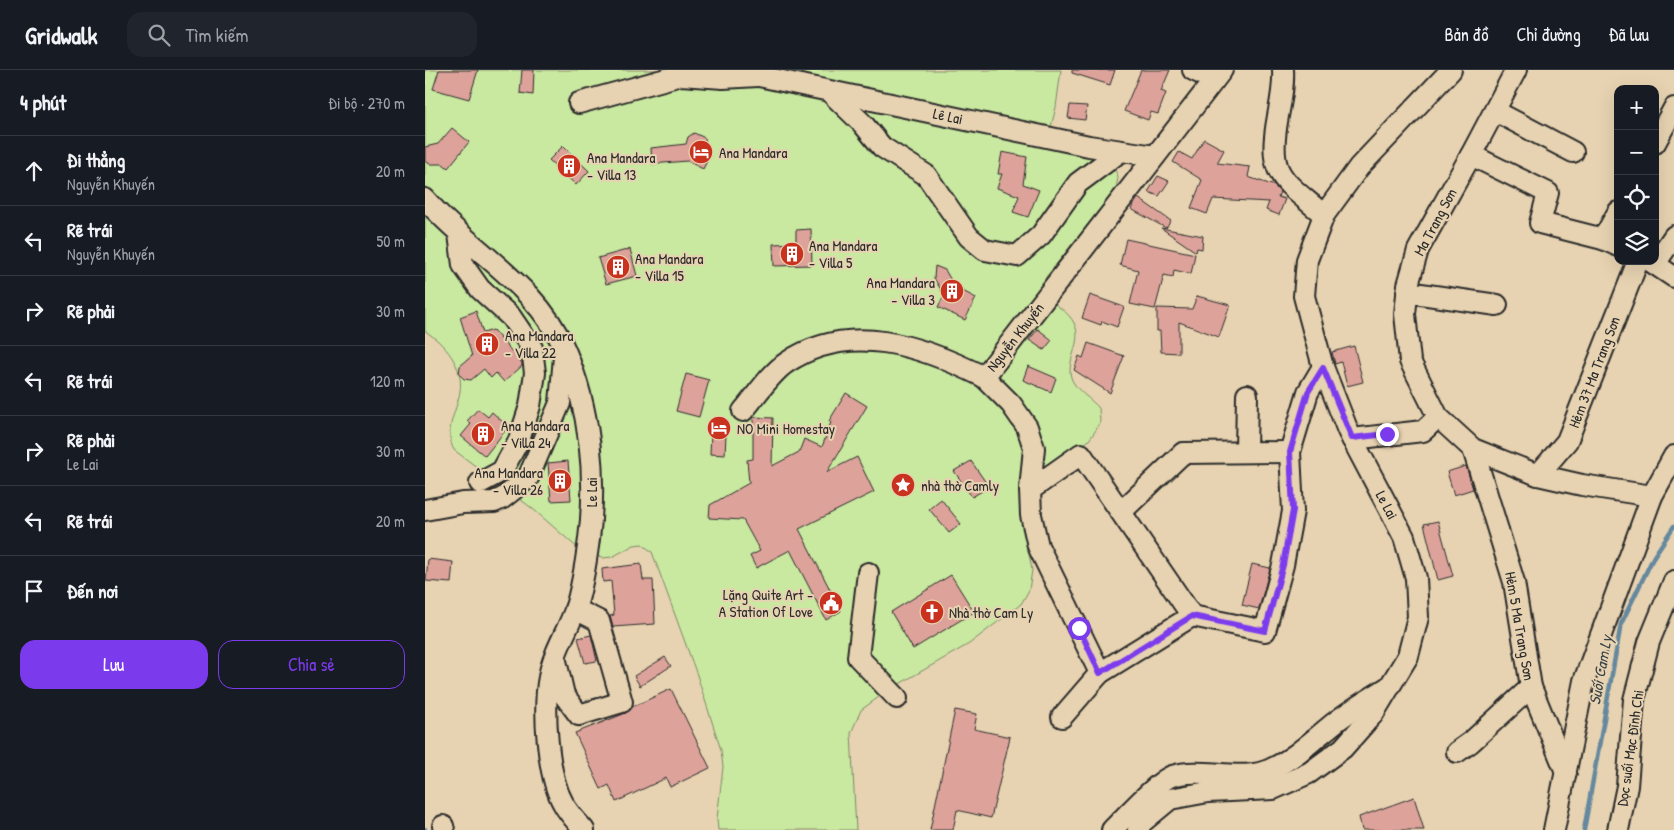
<!DOCTYPE html>
<html lang="vi">
<head>
<meta charset="utf-8">
<style>
	:root { --surface:#171b24; --page:#20242c; --text:#f1f3f6; --muted:#9ea1a6; --line:#363941; --accent:#7c3aed }
	body { margin:0; font-family:"Patrick Hand",sans-serif; background:var(--page); color:var(--text) }
	.controls { position:absolute; right:15px; top:15px; display:grid; overflow:hidden; border-radius:10px; box-shadow:0 5px 20px #0002 }
	.controls button { width:45px; height:45px; display:grid; place-items:center; padding:0; border:0; border-bottom:1px solid var(--line); background:var(--surface); color:var(--text); font:25px sans-serif }
	.stop { position:absolute; width:15px; height:15px; margin:-11px; border:4px solid #7c3aed; border-radius:50%; background:#fff }
	.stop.end { background:#7c3aed; border-color:#fff; box-shadow:0 1px 5px #0008 }
	.list { margin:0; padding:0; list-style:none }
	h2 { display:flex; justify-content:space-between; align-items:center; height:65px; margin:0; padding:0 20px; font-size:21px }
	h2 small { font-size:16px; font-weight:400; color:var(--muted) }
	.list li { display:grid; grid-template-columns:32px 1fr auto; gap:15px; align-items:center; box-sizing:border-box; height:70px; padding:0 20px; border-top:1px solid var(--line) }
	.list b { display:block; font-size:19px; white-space:nowrap }
	.list p { margin:0; font-size:16px; white-space:nowrap; color:var(--muted) }
	.list em { font-size:16px; font-style:normal; color:var(--muted) }
	.actions { display:flex; gap:10px; padding:15px 20px }
	.actions a { flex:1; padding:11px 0; border:1px solid var(--accent); border-radius:15px; text-align:center; font-size:18px; color:var(--accent) }
	.actions .main { background:var(--accent); color:#fff }
	.icon { flex:none; width:28px; height:28px; fill:none; stroke:currentColor; stroke-width:2; stroke-linecap:round; stroke-linejoin:round }
	.map { position:relative; flex:none; width:1249px; height:760px; overflow:hidden }
	header { display:flex; align-items:center; gap:30px; box-sizing:border-box; height:70px; padding:0 25px; background:var(--surface); border-bottom:1px solid var(--line) }
	header strong { font-size:24px }
	nav { display:flex; gap:28px; margin-inline-start:auto; font-size:18px }
	.search { width:350px; height:45px; background:var(--page); display:flex; align-items:center; gap:12px; box-sizing:border-box; padding:0 18px; border-radius:15px; color:var(--muted); font-size:19px }
	main { display:flex }
	aside { flex:1; background:var(--surface) }
	.map>svg:first-child { display:block }
	.green { fill:#c9e8a0; stroke:#7a8a66 }
	.lines { fill:none; stroke-linecap:round; stroke-linejoin:round }
	.stream { stroke:#65889e; stroke-width:4.5 }
	.building { fill:#dda39b; stroke:#2b2b2b }
	.minor-casing { stroke:#2b2b2b; stroke-width:24 }
	.minor { stroke:#e7d3b1; stroke-width:20 }
	.route { stroke:#7c3aed; stroke-width:6 }
	.labels { text-anchor:middle; dominant-baseline:central; stroke-width:4; stroke-linejoin:round; paint-order:stroke }
	.street-label { font-size:15px; fill:#2b2b2b; stroke:#e7d3b1 }
	.poi-label { font-size:15px; fill:#2b2b2b; stroke:#e7d3b1; text-anchor:start }
	.water-label { font-size:16px; font-style:italic; fill:#394248; stroke:#e7d3b1 }
</style>
</head>
<body>
<header>
<strong>Gridwalk</strong>
<div class="search"><svg class="icon" aria-label="search" viewBox="0 0 24 24"><circle cx="10" cy="10" r="6"/><path d="M15 15l6 6"/></svg>Tìm kiếm</div>
<nav><a>Bản đồ</a><a>Chỉ đường</a><a>Đã lưu</a></nav>
</header>
<main>
<aside>
<h2>4 phút<small>Đi bộ · 270 m</small></h2>
<ul class="list">
<li><svg class="icon" aria-label="ahead" viewBox="0 0 24 24"><path d="M12 20V5M6 11l6-6 6 6"/></svg><div><b>Đi thẳng</b><p>Nguyễn Khuyến</p></div><em>20 m</em></li>
<li><svg class="icon" aria-label="left" viewBox="0 0 24 24"><path d="M17 20v-9H6M10 6l-5 5 5 5"/></svg><div><b>Rẽ trái</b><p>Nguyễn Khuyến</p></div><em>50 m</em></li>
<li><svg class="icon" aria-label="right" viewBox="0 0 24 24"><path d="M7 20v-9h11M14 6l5 5-5 5"/></svg><div><b>Rẽ phải</b></div><em>30 m</em></li>
<li><svg class="icon" aria-label="left" viewBox="0 0 24 24"><path d="M17 20v-9H6M10 6l-5 5 5 5"/></svg><div><b>Rẽ trái</b></div><em>120 m</em></li>
<li><svg class="icon" aria-label="right" viewBox="0 0 24 24"><path d="M7 20v-9h11M14 6l5 5-5 5"/></svg><div><b>Rẽ phải</b><p>Le Lai</p></div><em>30 m</em></li>
<li><svg class="icon" aria-label="left" viewBox="0 0 24 24"><path d="M17 20v-9H6M10 6l-5 5 5 5"/></svg><div><b>Rẽ trái</b></div><em>20 m</em></li>
<li><svg class="icon" aria-label="arrive" viewBox="0 0 24 24"><path d="M6 21V4h12l-3 4 3 4H6"/></svg><div><b>Đến nơi</b></div></li>
</ul>
<div class="actions"><a class="main">Lưu</a><a>Chia sẻ</a></div>
</aside>
<div class="map">
<svg width="1249" height="760" viewBox="0 0 1249 760">
	<rect width="100%" height="100%" fill="#e7d3b1"/>
	<filter id="ink" filterUnits="userSpaceOnUse"><feTurbulence type="fractalNoise" baseFrequency=".02" numOctaves="2"/><feDisplacementMap in="SourceGraphic" scale="10" xChannelSelector="R" yChannelSelector="G"/><feConvolveMatrix kernelMatrix="1 2 1 2 8 2 1 2 1" color-interpolation-filters="sRGB"/></filter>
	<g filter="url(#ink)">
		<path class="green" d="M0,0H636L631,37L625,61L632,79C647,84 690,89 693,107C693,110 691,116 691,119L621,207C616,237 638,232 649,253C659,272 639,292 647,310C652,321 666,329 674,338L675,352L671,360L664,370L623,406L598,453L607,500L604,520L596,534L544,574L462,621L436,640L426,663L431,760H293L292,749L298,697L296,680L272,605L227,482L217,474L209,475L187,487L178,488L155,480L108,439L29,380C18,360 32,342 35,321C39,296 19,273 0,261Z"/>
		<g class="lines">
			<g class="stream">
				<path d="M0,759V760"/>
				<path d="M1159,760L1196,554L1229,486L1249,456"/>
			</g>
		</g>
		<g class="building">
			<path d="M14,0H53L44,29L8,19Z"/>
			<path d="M97,0H109L108,25L95,23Z"/>
			<path d="M647,0H690L685,15L647,3Z"/>
			<path d="M716,0H745L736,21L741,23L733,44L726,42L723,50L699,41Z"/>
			<path d="M645,35L662,36L660,50L643,48Z"/>
			<path d="M27,58L44,72L23,98L18,94H5L0,91V77L13,74Z"/>
			<path d="M269,63L280,68L282,83L285,85L278,99L262,91L227,94L226,78L261,74L263,67Z"/>
			<path d="M779,69L799,80L792,93L825,97L823,107L850,116L855,122L853,127L860,129L854,145L841,140L844,132L788,129L782,144L766,138L777,110L748,92L754,82L767,89Z"/>
			<path d="M138,76L164,101L151,115L124,90Z"/>
			<path d="M577,82L602,87L598,114L614,120L603,147L588,142L594,126L572,118L577,104H573Z"/>
			<path d="M733,106L744,111L734,126L723,122Z"/>
			<path d="M713,128L746,151L741,158L706,139Z"/>
			<path d="M736,158L778,166L777,179L772,178L771,182Z"/>
			<path d="M386,159L387,195L349,196L348,174L371,173V160Z"/>
			<path d="M701,169L770,184L766,204L749,200L748,207L739,205L730,239L705,234L713,200L695,195Z"/>
			<path d="M205,179L212,206L181,214L173,188Z"/>
			<path d="M510,196L520,200L530,217L551,228L540,250L513,237L519,225L509,208Z"/>
			<path d="M665,225L699,237L692,257L677,251L676,255L657,248Z"/>
			<path d="M772,226L805,235L794,267L754,252V283L736,282L735,261H732V238L767,239Z"/>
			<path d="M51,241L58,263L68,260L97,293V296L79,312L71,303L66,308L59,299L46,310L39,309L34,304L35,296L47,286L35,247Z"/>
			<path d="M613,259L627,270L619,280L604,270Z"/>
			<path d="M663,273L699,286L685,323L649,300L654,286L658,288Z"/>
			<path d="M929,276L938,312L922,316L916,292L910,294L907,282Z"/>
			<path d="M603,296L631,308L626,322L598,310Z"/>
			<path d="M261,304L284,310L274,347L251,341Z"/>
			<path d="M421,323L442,336L402,402L432,387L449,422L374,459L416,541L401,550L365,480L331,498L325,486L335,481L318,450L284,448L285,435L324,413L322,390L328,389V347L348,348L347,396L374,382L379,369L397,377L406,352L404,351Z"/>
			<path d="M53,339L63,347L67,342L80,354L77,358L80,361L60,386L36,366L46,354L42,351Z"/>
			<path d="M286,362L301,364L300,385L285,384Z"/>
			<path d="M143,391L146,430L126,431L123,393Z"/>
			<path d="M546,391L564,417L547,427L529,401Z"/>
			<path d="M1041,396L1048,419L1029,425L1022,402Z"/>
			<path d="M516,429L536,454L524,463L504,439Z"/>
			<path d="M1013,451L1028,506L1013,510L999,454Z"/>
			<path d="M3,489L28,492L26,513L1,511Z"/>
			<path d="M216,494L218,510H228L230,554L188,557L185,546L189,545L186,511L178,512L177,499Z"/>
			<path d="M827,494L845,498L834,539L817,535Z"/>
			<path d="M526,505L549,542L488,579L466,542Z"/>
			<path d="M166,565L172,591L160,593L153,568Z"/>
			<path d="M240,587L246,596L215,616L209,606Z"/>
			<path d="M246,619L285,698L245,717L241,708L191,732L184,715L176,719L150,663L201,643L207,637Z"/>
			<path d="M530,640L552,644L549,659L585,667L566,748L532,740L528,760H505Z"/>
			<path d="M989,727L999,760H937L934,747Z"/>
		</g>
		<g class="lines">
			<g class="minor-casing">
				<g id="minor">
					<path d="M317,0L334,6L664,76L730,86"/>
					<path d="M768,0L789,10"/>
					<path d="M858,0C859,16 856,30 853,46C842,106 856,108 899,145"/>
					<path d="M1091,0L1046,85L993,180L983,215L980,244L985,291L1013,347L1048,379L1113,405L1157,415L1227,426"/>
					<path d="M405,22L438,54L457,77L501,105L544,167L560,180L592,186L616,165L653,113L696,81"/>
					<path d="M154,33L256,5L298,8L333,6"/>
					<path d="M1070,41L1148,82"/>
					<path d="M1230,73L1249,38"/>
					<path d="M1046,85L1123,123L1115,153L1178,169"/>
					<path d="M0,129C45,181 113,215 140,280C165,339 172,406 164,469C161,492 157,518 150,540C142,562 128,583 124,607C118,638 122,705 138,733C143,743 152,752 159,760"/>
					<path d="M1193,142L1178,169L1193,176"/>
					<path d="M34,164L38,195L55,219L86,247L107,278L110,303L105,336L94,370L77,401L55,413"/>
					<path d="M1225,191L1249,207"/>
					<path d="M1230,194L1249,166"/>
					<path d="M982,222L1072,235"/>
					<path d="M318,341C330,327 346,303 361,293C424,250 497,276 559,307"/>
					<path d="M927,369L998,361L1013,347"/>
					<path d="M1048,379L1089,512L1106,617L1141,702"/>
					<path d="M821,382L822,325"/>
					<path d="M1113,405L1142,371L1213,191"/>
					<path d="M605,420L656,384L767,546L840,561L858,495L868,441L865,382L883,322L898,297"/>
					<path d="M0,440L38,433L69,432L78,428L103,408L135,333L139,286"/>
					<path d="M697,441L758,383L865,382"/>
					<path d="M443,503L433,587L472,628"/>
					<path d="M767,546L675,603L613,476L606,445L605,420L609,378L602,357L586,334L559,307L797,0"/>
					<path d="M131,591L139,625L154,645L197,632L174,551L150,539"/>
					<path d="M637,647L675,603"/>
					<path d="M1032,682L1046,672L1106,617"/>
					<path d="M18,756L19,760"/>
					<path d="M687,760C698,749 734,710 747,706C778,696 816,713 846,699C871,688 891,667 913,650C929,638 946,628 962,618"/>
					<path d="M713,760L716,753L745,729L783,722L848,719L884,703L918,678L948,644L983,586L993,547L991,508L979,467L923,361L898,297L879,226L882,190L899,145L934,97L1026,0"/>
					<path d="M1129,760L1159,611L1227,426L1249,386"/>
					<path d="M1193,760L1202,716L1209,630L1224,572L1249,511"/>
				</g>
			</g>
			<use href="#minor" class="minor"/>
		</g>
	</g>
	<g class="lines" filter="url(#ink)">
		<path class="route" d="M654,558L675,603L767,546L840,561L858,495L868,440L865,382L883,322L898,298L927,368L962,364"/>
	</g>
	<defs>
		<g id="hotel-disc" transform="scale(1.25)"><circle r="9.5" fill="#c8321e" stroke="#e7d3b1"/><path d="M-6-4.5h1.5V1H6V5H4.5V3h-9V5H-6ZM-4 0a1.8 1.8 0 1 1 3.6 0ZM.5 0V-2.5h3Q6-2.5 6 0Z" fill="#fff"/></g>
		<g id="building-disc" transform="scale(1.25)"><circle r="9.5" fill="#c8321e" stroke="#e7d3b1"/><path d="M-4-6H4V6H1V3H-1V6H-4ZM-2.5-4.3h1.7v1.8h-1.7ZM.8-4.3h1.7v1.8H.8ZM-2.5-1h1.7V.8h-1.7ZM.8-1h1.7V.8H.8Z" fill="#fff"/></g>
		<g id="sight-disc" transform="scale(1.25)"><circle r="9.5" fill="#c8321e" stroke="#e7d3b1"/><path d="M0-6L1.8-2.2L6-1.7L2.9 1.2L3.7 5.4L0 3.3L-3.7 5.4L-2.9 1.2L-6-1.7L-1.8-2.2Z" fill="#fff"/></g>
		<g id="civic-disc" transform="scale(1.25)"><circle r="9.5" fill="#c8321e" stroke="#e7d3b1"/><path d="M-.6-6.5H3V-4.5H.6V-3L4-1V1h2V6H-6V1h2V-1L-.6-3ZM-1.2 2.5V6h2.4V2.5Z" fill="#fff"/></g>
		<g id="church-disc" transform="scale(1.25)"><circle r="9.5" fill="#c8321e" stroke="#e7d3b1"/><path d="M-1.2-6h2.4v3.5h3.3v2.4h-3.3V6h-2.4V-.1h-3.3v-2.4h3.3Z" fill="#fff"/></g>
	</defs>
	<g fill-rule="evenodd">
		<use href="#hotel-disc" x="276" y="82"/>
		<use href="#building-disc" x="144" y="96"/>
		<use href="#building-disc" x="367" y="184"/>
		<use href="#building-disc" x="193" y="197"/>
		<use href="#building-disc" x="527" y="221"/>
		<use href="#building-disc" x="62" y="274"/>
		<use href="#hotel-disc" x="294" y="358"/>
		<use href="#building-disc" x="58" y="364"/>
		<use href="#building-disc" x="135" y="411"/>
		<use href="#sight-disc" x="478" y="415"/>
		<use href="#civic-disc" x="406" y="533"/>
		<use href="#church-disc" x="507" y="542"/>
	</g>
	<g class="labels">
		<g class="street-label">
			<text transform="translate(523 46) rotate(12)">Lê Lai</text>
			<text transform="translate(1010 152) rotate(-62)">Ma Trang Sơn</text>
			<text transform="translate(590 267) rotate(-52)">Nguyễn Khuyến</text>
			<text transform="translate(1169 302) rotate(-69)">Hẻm 37 Ma Trang Sơn</text>
			<text transform="translate(166 422) rotate(-90)">Le Lai</text>
			<text transform="translate(962 435) rotate(62)">Le Lai</text>
			<text transform="translate(1095 556) rotate(80)">Hẻm 5 Ma Trang Sơn</text>
			<text transform="translate(1205 678) rotate(-82)">Dọc suối Mạc Đĩnh Chi</text>
		</g>
		<g class="poi-label">
			<text x="294" y="82">Ana Mandara</text>
			<text x="162" y="87">Ana Mandara<tspan x="162" dy="17">- Villa 13</tspan></text>
			<text x="384" y="175">Ana Mandara<tspan x="384" dy="17">- Villa 5</tspan></text>
			<text x="210" y="188">Ana Mandara<tspan x="210" dy="17">- Villa 15</tspan></text>
			<text x="510" y="212" text-anchor="end">Ana Mandara<tspan x="510" dy="17">- Villa 3</tspan></text>
			<text x="80" y="265">Ana Mandara<tspan x="80" dy="17">- Villa 22</tspan></text>
			<text x="76" y="355">Ana Mandara<tspan x="76" dy="17">- Villa 24</tspan></text>
			<text x="312" y="358">NO Mini Homestay</text>
			<text x="118" y="402" text-anchor="end">Ana Mandara<tspan x="118" dy="17">- Villa 26</tspan></text>
			<text x="496" y="415">nhà thờ Camly</text>
			<text x="388" y="524" text-anchor="end">Lặng Quite Art -<tspan x="388" dy="17">A Station Of Love</tspan></text>
			<text x="524" y="542">Nhà thờ Cam Ly</text>
		</g>
		<g class="water-label">
			<text transform="translate(1175 600) rotate(-80)">Suối Cam Ly</text>
		</g>
	</g>
</svg>
<div class="controls">
<button>+</button>
<button>−</button>
<button><svg class="icon" aria-label="locate" viewBox="0 0 24 24"><circle cx="12" cy="12" r="6"/><path d="M12 2v4M12 18v4M2 12h4M18 12h4"/></svg></button>
<button><svg class="icon" aria-label="layers" viewBox="0 0 24 24"><path d="M12 4l9 5-9 5-9-5zM3 14l9 5 9-5"/></svg></button>
</div>
<div class="stop" style="left:654px;top:558px"></div>
<div class="stop end" style="left:962px;top:364px"></div>
</div>
</main>
</body>
</html>
